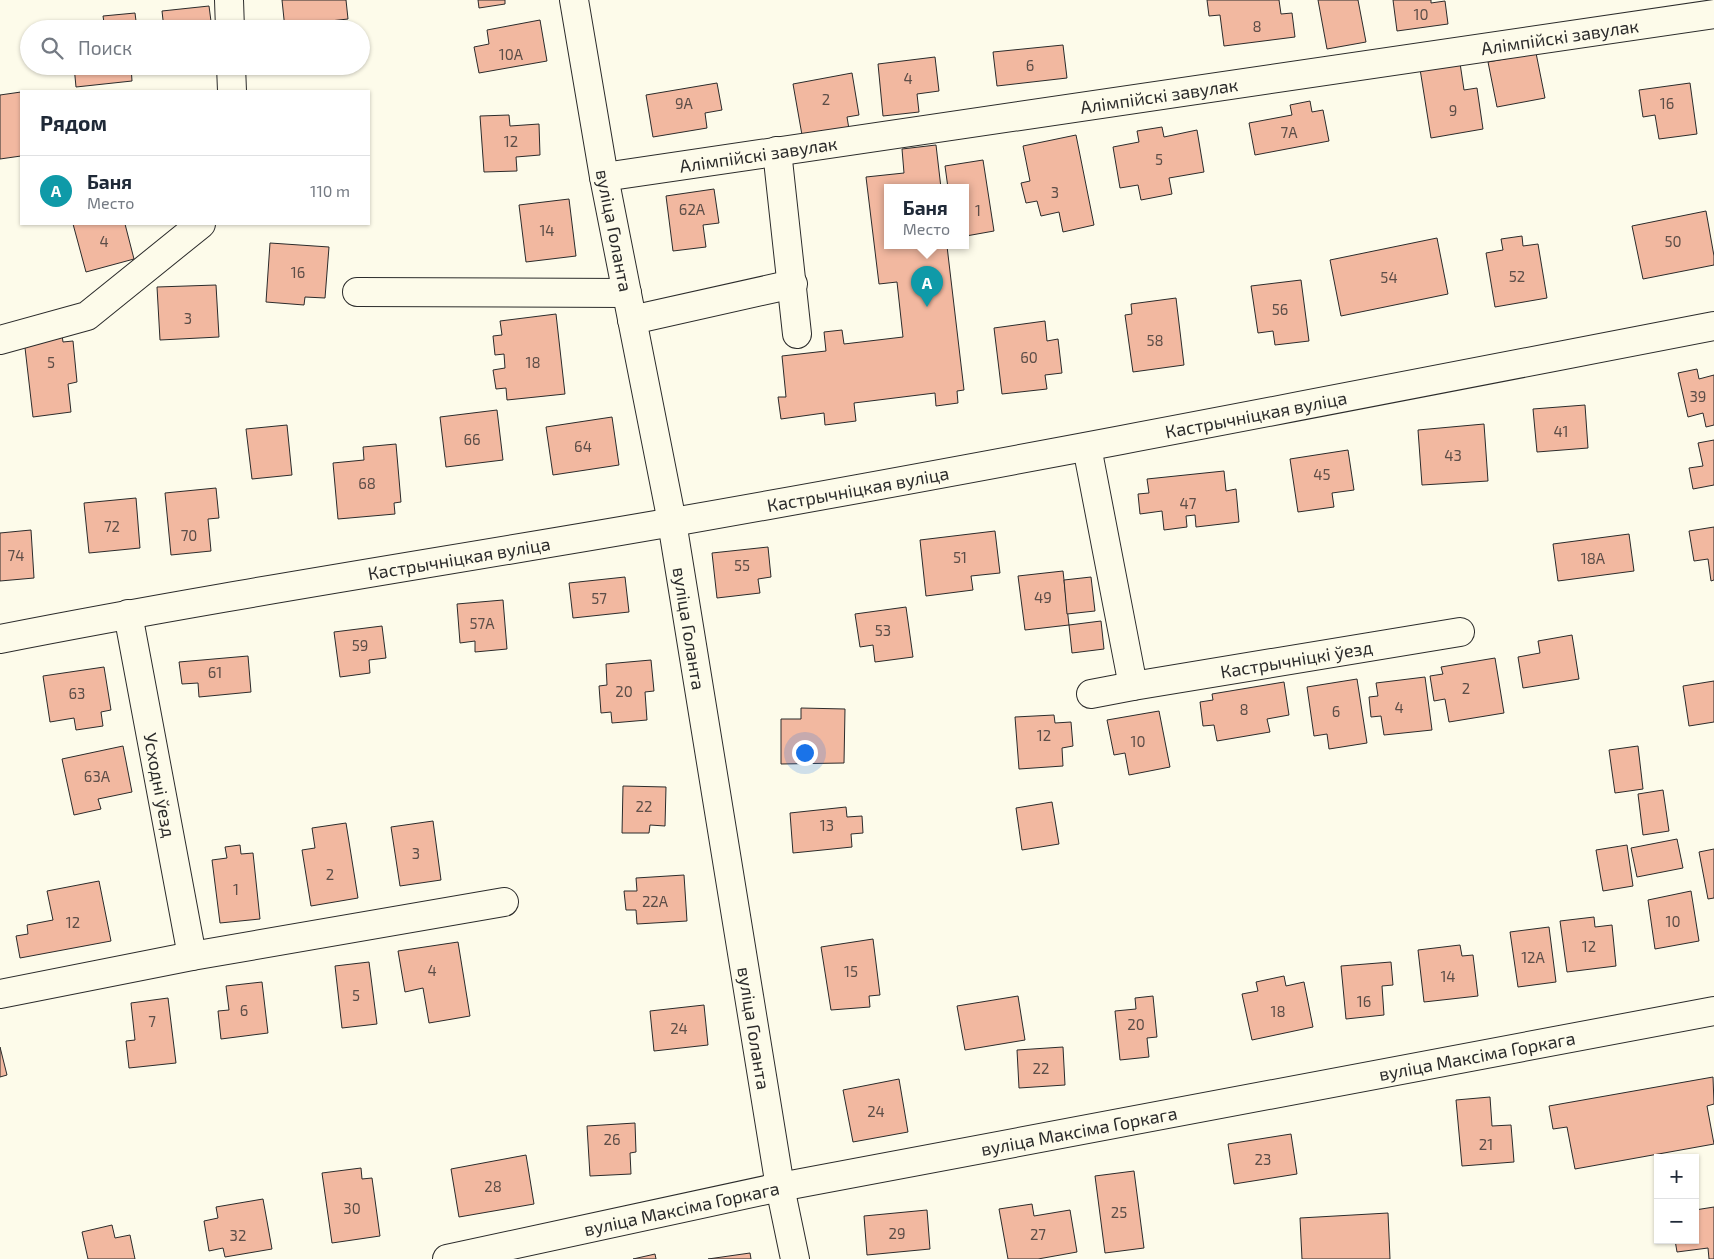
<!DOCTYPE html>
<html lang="ru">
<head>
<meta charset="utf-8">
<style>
	:root { --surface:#fff; --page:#f2f2f3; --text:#1f2937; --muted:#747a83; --line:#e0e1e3; --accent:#ea580c }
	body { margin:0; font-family:"Exo 2",sans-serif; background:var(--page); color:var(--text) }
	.controls { position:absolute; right:15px; bottom:15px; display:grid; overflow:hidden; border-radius:0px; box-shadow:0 1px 4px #0004 }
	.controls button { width:45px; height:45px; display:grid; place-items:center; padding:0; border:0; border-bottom:1px solid var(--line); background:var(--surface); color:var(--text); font:25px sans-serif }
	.you { position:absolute; left:804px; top:752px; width:18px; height:18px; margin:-12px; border:4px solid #fff; border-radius:50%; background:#1a73e8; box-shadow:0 0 0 8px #1a73e833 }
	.badge { display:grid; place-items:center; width:32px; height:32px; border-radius:50%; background:var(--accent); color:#fff; font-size:16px; font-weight:700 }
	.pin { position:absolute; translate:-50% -41px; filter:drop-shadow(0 1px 2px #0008) }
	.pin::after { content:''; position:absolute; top:26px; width:18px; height:15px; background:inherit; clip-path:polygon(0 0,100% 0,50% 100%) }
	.popup { position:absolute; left:884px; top:184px; width:85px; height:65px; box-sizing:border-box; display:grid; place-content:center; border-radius:0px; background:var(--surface); filter:drop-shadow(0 1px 4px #0005); font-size:16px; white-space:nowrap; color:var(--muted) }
	.popup b { font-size:19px; color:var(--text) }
	.popup::after { content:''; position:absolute; left:50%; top:100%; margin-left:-10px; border:10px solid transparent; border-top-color:var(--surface) }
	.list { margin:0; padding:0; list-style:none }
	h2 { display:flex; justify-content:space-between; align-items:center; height:65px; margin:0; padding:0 20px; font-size:21px }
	h2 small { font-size:16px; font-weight:400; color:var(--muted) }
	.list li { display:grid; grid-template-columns:32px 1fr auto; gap:15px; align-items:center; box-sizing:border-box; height:70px; padding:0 20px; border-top:1px solid var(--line) }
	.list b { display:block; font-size:19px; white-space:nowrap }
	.list p { margin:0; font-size:16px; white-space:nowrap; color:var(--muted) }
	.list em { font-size:16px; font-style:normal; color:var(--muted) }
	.icon { flex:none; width:28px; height:28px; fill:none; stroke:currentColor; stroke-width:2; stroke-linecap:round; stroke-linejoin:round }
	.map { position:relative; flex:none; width:1714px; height:1259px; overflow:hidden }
	.search { position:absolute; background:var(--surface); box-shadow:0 1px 4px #0004; left:20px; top:20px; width:350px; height:55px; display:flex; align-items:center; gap:12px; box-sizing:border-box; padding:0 18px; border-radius:28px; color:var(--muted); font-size:19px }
	.panel { position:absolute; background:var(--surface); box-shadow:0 1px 4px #0004; left:20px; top:90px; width:350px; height:135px; border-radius:0px }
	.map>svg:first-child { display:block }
	.building { fill:#f2b8a0; stroke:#2b2b2b }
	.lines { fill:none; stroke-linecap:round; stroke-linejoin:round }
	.minor-casing { stroke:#2b2b2b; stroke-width:30 }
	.minor { stroke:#fdfbea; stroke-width:28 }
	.labels { text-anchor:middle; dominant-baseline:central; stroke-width:4; stroke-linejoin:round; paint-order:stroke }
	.number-label { font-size:15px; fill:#5d4e48 }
	.street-label { font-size:18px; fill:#2b2b2b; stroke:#fdfbea }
</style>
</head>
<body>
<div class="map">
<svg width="1714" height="1259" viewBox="0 0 1714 1259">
	<rect width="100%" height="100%" fill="#fdfbea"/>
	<g class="building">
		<path d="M282,0H346L348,19L321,22V29H285Z"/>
		<path d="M478,0H505V4L479,8Z"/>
		<path d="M1207,0H1279L1281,14L1292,13L1295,37L1224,46L1220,15L1209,16Z"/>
		<path d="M1318,0H1358L1366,42L1327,49Z"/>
		<path d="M1393,0H1431V3L1445,1L1448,24L1397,31Z"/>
		<path d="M209,6L212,29H164L162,11Z"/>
		<path d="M135,13L137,29H105L103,16Z"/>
		<path d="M540,20L547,61L479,73L474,47L489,44L487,30Z"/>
		<path d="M1063,45L1067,78L997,86L993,52Z"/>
		<path d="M1536,53L1545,98L1497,107L1488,62Z"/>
		<path d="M935,57L939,91L917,94L919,112L883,116L878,64Z"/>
		<path d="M1460,63L1464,90L1477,88L1483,129L1431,138L1420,69Z"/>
		<path d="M74,66H131L132,81L76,87Z"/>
		<path d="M852,73L859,115L847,117L849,129L802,135L793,84Z"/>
		<path d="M717,83L722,110L705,113L707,128L653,137L646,95Z"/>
		<path d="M1690,83L1697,134L1659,139L1655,115L1643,117L1639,90Z"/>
		<path d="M21,92V156L0,159V95Z"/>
		<path d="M1310,101L1312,112L1323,110L1329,141L1255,155L1249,123L1292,115L1290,105Z"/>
		<path d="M509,115L510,126L539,124L540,155L516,157L517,171L484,172L480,116Z"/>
		<path d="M1162,127L1164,137L1197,130L1204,172L1169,178L1172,194L1141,200L1138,185L1120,188L1113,147L1139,142L1137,131Z"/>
		<path d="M1076,135L1094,225L1063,232L1059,212L1041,216L1037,201L1026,203L1021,183L1030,181L1023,146Z"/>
		<path d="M936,145L941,188H888V246H947L964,390L957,391L958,403L936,406L935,393L854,403L856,421L825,425L824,413L781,419L778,397H786L782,356L826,351L824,332L842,330L844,344L903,337L897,282L879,284L866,177L904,173L902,149Z"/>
		<path d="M983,160L994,231L966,236V188H948L945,166Z"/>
		<path d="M714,189L719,223L703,225L706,247L673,251L666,196Z"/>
		<path d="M569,199L576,256L526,262L519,205Z"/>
		<path d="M1706,211L1714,256V265L1643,279L1632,226Z"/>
		<path d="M73,224H125L134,259L86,272Z"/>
		<path d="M1522,236L1523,246L1538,244L1547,298L1495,307L1486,253L1503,250L1501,239Z"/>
		<path d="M1437,238L1448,294L1341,316L1330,260Z"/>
		<path d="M270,243L329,247L325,298L305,297L304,305L266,302Z"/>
		<path d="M1301,280L1309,341L1275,345L1273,331L1258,333L1251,286Z"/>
		<path d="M216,285L219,337L160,340L157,287Z"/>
		<path d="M1176,298L1184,365L1133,372L1125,315L1132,314L1131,304Z"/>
		<path d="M556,314L565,394L507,400L506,388L496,389L493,370L505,368L504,354L495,355L493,336L502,335L500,321Z"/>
		<path d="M1045,321L1047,341L1058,339L1062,373L1045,375L1047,389L1002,394L994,328Z"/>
		<path d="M62,335L63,342L73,341L77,382L68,384L71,412L33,417L24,339Z"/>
		<path d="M1697,369L1699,379L1714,375V425L1706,427L1703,413L1688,417L1678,373Z"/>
		<path d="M1585,405L1588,448L1537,452L1533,409Z"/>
		<path d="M497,410L503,460L446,467L440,417Z"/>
		<path d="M612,417L619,465L553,475L546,427Z"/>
		<path d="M1484,424L1488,481L1422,485L1418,430Z"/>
		<path d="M287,425L292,475L252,479L246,429Z"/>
		<path d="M1714,440V485L1693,489L1689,468L1703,466L1698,443Z"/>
		<path d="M396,444L401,502L394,503L395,514L338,519L333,463L364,460L363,447Z"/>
		<path d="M1348,450L1354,490L1332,493L1334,507L1298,512L1290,459Z"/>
		<path d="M1224,471L1226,491L1236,489L1239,522L1196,527L1195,515L1186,516L1187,527L1164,530L1162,511L1140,514L1138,494L1149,493L1147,479Z"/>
		<path d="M216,488L219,518L208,519L211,551L171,555L165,493Z"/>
		<path d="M136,498L140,548L89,553L84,503Z"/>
		<path d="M1714,527V580L1711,581L1708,559L1694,561L1689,531Z"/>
		<path d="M31,530L34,578L0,581V533Z"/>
		<path d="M995,531L1000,573L971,576L973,590L926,596L920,540Z"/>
		<path d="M1629,534L1634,571L1558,581L1553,544Z"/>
		<path d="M768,547L771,577L758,579L760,593L717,598L712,553Z"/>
		<path d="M1063,571L1069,625L1025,630L1018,576Z"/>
		<path d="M625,577L629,612L573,618L569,583Z"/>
		<path d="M1091,577L1095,611L1067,614L1064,580Z"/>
		<path d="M503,600L507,649L475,652V641L460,643L457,604Z"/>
		<path d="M906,607L913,657L875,662L873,645L860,647L855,614Z"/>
		<path d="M1101,621L1104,649L1072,653L1069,625Z"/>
		<path d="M382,626L386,658L369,660L370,673L340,677L334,632Z"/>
		<path d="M1572,635L1579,679L1523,688L1518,657L1540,653L1538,641Z"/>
		<path d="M248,656L251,692L199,697L198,683L182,684L179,662Z"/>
		<path d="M1495,658L1504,713L1449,722L1445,699L1434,701L1430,676L1443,674L1441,667Z"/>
		<path d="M651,660L654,691L645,692L647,720L612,723L611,712L601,713L599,686L607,685L606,664Z"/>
		<path d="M104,667L111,710L101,712L103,726L76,730L74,718L50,722L43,676Z"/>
		<path d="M1425,677L1432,730L1384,735L1381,716L1371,717L1369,697L1378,696L1376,683Z"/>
		<path d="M1357,679L1367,743L1329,749L1327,734L1314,736L1307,687Z"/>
		<path d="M1714,681V722L1689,726L1683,686Z"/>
		<path d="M1284,682L1289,715L1267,719L1270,732L1217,741L1214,725L1203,726L1200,702L1213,700L1212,694Z"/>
		<path d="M801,708L845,709L844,763L781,764V719H801Z"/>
		<path d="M1159,711L1170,767L1129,775L1125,753L1114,755L1107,720Z"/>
		<path d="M1054,715L1055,723L1071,722L1073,746L1062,748L1063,766L1019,769L1015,717Z"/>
		<path d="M123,746L132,792L98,799L101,809L74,815L62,759Z"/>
		<path d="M1638,746L1643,789L1615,793L1609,750Z"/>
		<path d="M623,786L666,787L665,826L650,825L649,833H622Z"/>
		<path d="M1663,790L1669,831L1643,835L1638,794Z"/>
		<path d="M1052,802L1059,844L1022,850L1016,808Z"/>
		<path d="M846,807L847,817L862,816L863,833L851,834L852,847L793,853L790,813Z"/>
		<path d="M433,821L441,880L400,886L391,827Z"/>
		<path d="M346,823L358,898L311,906L302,850L315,848L312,828Z"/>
		<path d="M1677,839L1683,868L1637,877L1631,848Z"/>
		<path d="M240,845L241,854L253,853L260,919L220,923L212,860L227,858L225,847Z"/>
		<path d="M1627,845L1633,886L1603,891L1596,850Z"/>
		<path d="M1714,849V898L1708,899L1699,852Z"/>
		<path d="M684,875L687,921L637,924L636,910H626L624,891H637L636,878Z"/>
		<path d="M99,881L111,941L20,958L16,936L28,934L27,925L53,920L47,891Z"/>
		<path d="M1691,891L1699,941L1655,949L1648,900Z"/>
		<path d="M1594,917L1595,927L1612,925L1616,966L1567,972L1560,921Z"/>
		<path d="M1549,927L1556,982L1518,987L1510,932Z"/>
		<path d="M873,939L880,995L869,996L870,1007L831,1010L821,947Z"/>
		<path d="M458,942L470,1016L429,1023L423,988L405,992L398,951Z"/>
		<path d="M1460,945L1462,956L1473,955L1478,996L1424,1002L1418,950Z"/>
		<path d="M369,962L377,1024L342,1028L335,966Z"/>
		<path d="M1391,962L1393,985L1382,986L1384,1015L1346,1019L1341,966Z"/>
		<path d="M1284,976L1286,986L1304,982L1313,1027L1252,1040L1242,994L1258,991L1256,982Z"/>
		<path d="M262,982L268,1033L221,1039L218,1011L229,1010L226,986Z"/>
		<path d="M1018,996L1025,1040L965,1050L957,1006Z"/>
		<path d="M1153,996L1157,1037L1147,1038L1149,1057L1120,1060L1115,1011L1136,1009L1135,998Z"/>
		<path d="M168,998L176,1063L129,1068L126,1041L135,1040L131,1003Z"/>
		<path d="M704,1005L708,1045L654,1051L650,1011Z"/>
		<path d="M0,1047L7,1075L0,1077Z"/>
		<path d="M1063,1047L1065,1085L1019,1088L1017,1050Z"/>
		<path d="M1713,1077L1714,1104L1707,1106L1714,1144L1575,1169L1567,1127L1553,1129L1549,1106Z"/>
		<path d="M899,1079L908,1132L853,1142L843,1090Z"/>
		<path d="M1490,1097L1492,1126L1511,1125L1514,1162L1462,1166L1456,1100Z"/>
		<path d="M635,1123L636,1152L630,1153L631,1174L590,1176L587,1126Z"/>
		<path d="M1291,1134L1297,1174L1234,1184L1228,1144Z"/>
		<path d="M526,1155L534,1204L459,1217L451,1169Z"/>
		<path d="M361,1168L362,1179L372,1178L380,1236L332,1243L322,1173Z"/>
		<path d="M1134,1171L1144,1248L1105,1253L1095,1176Z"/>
		<path d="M263,1199L272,1249L225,1257L223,1248L209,1251L204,1221L218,1218L216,1207Z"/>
		<path d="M1032,1204L1034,1216L1070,1210L1077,1252L1038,1259H1008L999,1209Z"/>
		<path d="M1714,1207V1259H1709L1708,1248L1677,1252L1675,1240H1695V1210Z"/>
		<path d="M927,1210L930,1249L867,1255L864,1216Z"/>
		<path d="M1388,1213L1390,1259H1302L1300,1218Z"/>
		<path d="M112,1225L115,1238L130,1235L135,1259H88L82,1232Z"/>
		<path d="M750,1253L751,1259H708Z"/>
		<path d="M655,1254L656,1259H633Z"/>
	</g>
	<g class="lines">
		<g class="minor-casing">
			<g id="minor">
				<path d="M229,0L230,29"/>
				<path id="s1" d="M574,0L604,177L672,522L780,1187L795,1259"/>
				<path d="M231,66L232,91"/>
				<path d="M777,151L797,334"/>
				<path id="s2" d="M604,177L1714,14"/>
				<path d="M357,292L627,293"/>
				<path d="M632,320L793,284"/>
				<path d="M0,340L87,316L201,224"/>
				<path id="s3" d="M1087,447L1133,686L1460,632"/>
				<path id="s4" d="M128,614L192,956"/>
				<path id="s5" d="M0,639C223,595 449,561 673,522C1021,461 1367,393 1714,326"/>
				<path d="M1091,694L1133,686"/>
				<path d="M0,994L192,956L504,902"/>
				<path id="s6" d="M447,1259L780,1187L1714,1011"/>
			</g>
		</g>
		<use href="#minor" class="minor"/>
	</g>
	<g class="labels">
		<g class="number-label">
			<text x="1421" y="14">10</text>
			<text x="1257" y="26">8</text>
			<text x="511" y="54">10А</text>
			<text x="1030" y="65">6</text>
			<text x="908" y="78">4</text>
			<text x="826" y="99">2</text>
			<text x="684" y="103">9А</text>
			<text x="1667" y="103">16</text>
			<text x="1453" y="110">9</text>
			<text x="1289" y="132">7А</text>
			<text x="511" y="141">12</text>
			<text x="1159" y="159">5</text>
			<text x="1055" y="192">3</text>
			<text x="692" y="209">62А</text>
			<text x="978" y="210">1</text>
			<text x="547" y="230">14</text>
			<text x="104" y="241">4</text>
			<text x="1673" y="241">50</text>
			<text x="298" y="272">16</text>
			<text x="1517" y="276">52</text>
			<text x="1389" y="277">54</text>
			<text x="1280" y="309">56</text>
			<text x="188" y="318">3</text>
			<text x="1155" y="340">58</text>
			<text x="1029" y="357">60</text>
			<text x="51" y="362">5</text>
			<text x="533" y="362">18</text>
			<text x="1698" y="396">39</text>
			<text x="1561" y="431">41</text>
			<text x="472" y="439">66</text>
			<text x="583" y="446">64</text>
			<text x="1453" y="455">43</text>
			<text x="1322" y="474">45</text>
			<text x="367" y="483">68</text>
			<text x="1188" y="503">47</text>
			<text x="112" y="526">72</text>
			<text x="189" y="535">70</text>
			<text x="16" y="555">74</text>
			<text x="960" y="557">51</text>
			<text x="1593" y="558">18А</text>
			<text x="742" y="565">55</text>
			<text x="1043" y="597">49</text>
			<text x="599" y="598">57</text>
			<text x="482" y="623">57А</text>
			<text x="883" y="630">53</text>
			<text x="360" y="645">59</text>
			<text x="215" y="672">61</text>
			<text x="1466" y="688">2</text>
			<text x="624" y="691">20</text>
			<text x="77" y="693">63</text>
			<text x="1399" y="707">4</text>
			<text x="1244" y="709">8</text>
			<text x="1336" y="711">6</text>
			<text x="1044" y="735">12</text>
			<text x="1138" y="741">10</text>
			<text x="97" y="776">63А</text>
			<text x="644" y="806">22</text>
			<text x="827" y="825">13</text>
			<text x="416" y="853">3</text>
			<text x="330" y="874">2</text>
			<text x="236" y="889">1</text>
			<text x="655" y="901">22А</text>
			<text x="1673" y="921">10</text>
			<text x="73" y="922">12</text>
			<text x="1589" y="946">12</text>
			<text x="1533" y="957">12А</text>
			<text x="432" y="970">4</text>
			<text x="851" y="971">15</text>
			<text x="1448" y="976">14</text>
			<text x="356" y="995">5</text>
			<text x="1364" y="1001">16</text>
			<text x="244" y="1010">6</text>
			<text x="1278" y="1011">18</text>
			<text x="152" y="1021">7</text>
			<text x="1136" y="1024">20</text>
			<text x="679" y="1028">24</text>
			<text x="1041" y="1068">22</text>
			<text x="876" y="1111">24</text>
			<text x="612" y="1139">26</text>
			<text x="1486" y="1144">21</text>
			<text x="1263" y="1159">23</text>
			<text x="493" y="1186">28</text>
			<text x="352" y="1208">30</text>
			<text x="1119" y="1212">25</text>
			<text x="897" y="1233">29</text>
			<text x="1038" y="1234">27</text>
			<text x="238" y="1235">32</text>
		</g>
		<g class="street-label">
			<text stroke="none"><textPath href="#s2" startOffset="966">Алімпійскі завулак</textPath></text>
			<text stroke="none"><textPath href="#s2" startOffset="561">Алімпійскі завулак</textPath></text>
			<text stroke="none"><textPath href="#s2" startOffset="156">Алімпійскі завулак</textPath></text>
			<text stroke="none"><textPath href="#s1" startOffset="234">вуліца Голанта</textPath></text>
			<text stroke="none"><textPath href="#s5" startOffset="1276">Кастрычніцкая вуліца</textPath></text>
			<text stroke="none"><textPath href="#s5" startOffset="871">Кастрычніцкая вуліца</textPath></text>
			<text stroke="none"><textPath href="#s5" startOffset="466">Кастрычніцкая вуліца</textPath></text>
			<text stroke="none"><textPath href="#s1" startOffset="639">вуліца Голанта</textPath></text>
			<text stroke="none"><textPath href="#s3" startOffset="409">Кастрычніцкі ўезд</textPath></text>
			<text stroke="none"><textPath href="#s4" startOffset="174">Усходні ўезд</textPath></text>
			<text stroke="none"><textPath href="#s1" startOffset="1044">вуліца Голанта</textPath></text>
			<text stroke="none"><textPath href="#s6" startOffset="1050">вуліца Максіма Горкага</textPath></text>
			<text stroke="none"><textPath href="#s6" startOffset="645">вуліца Максіма Горкага</textPath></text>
			<text stroke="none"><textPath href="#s6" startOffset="240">вуліца Максіма Горкага</textPath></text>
		</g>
	</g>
</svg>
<div class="controls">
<button>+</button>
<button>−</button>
</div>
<div class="you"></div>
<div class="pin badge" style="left:927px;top:307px;background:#0f9aa8">A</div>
<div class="popup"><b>Баня</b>Место</div>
<div class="search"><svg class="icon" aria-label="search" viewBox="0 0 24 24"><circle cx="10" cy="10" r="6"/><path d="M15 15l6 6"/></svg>Поиск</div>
<section class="panel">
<h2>Рядом<small></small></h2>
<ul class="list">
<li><span class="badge" style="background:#0f9aa8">A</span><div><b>Баня</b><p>Место</p></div><em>110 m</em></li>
</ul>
</section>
</div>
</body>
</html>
